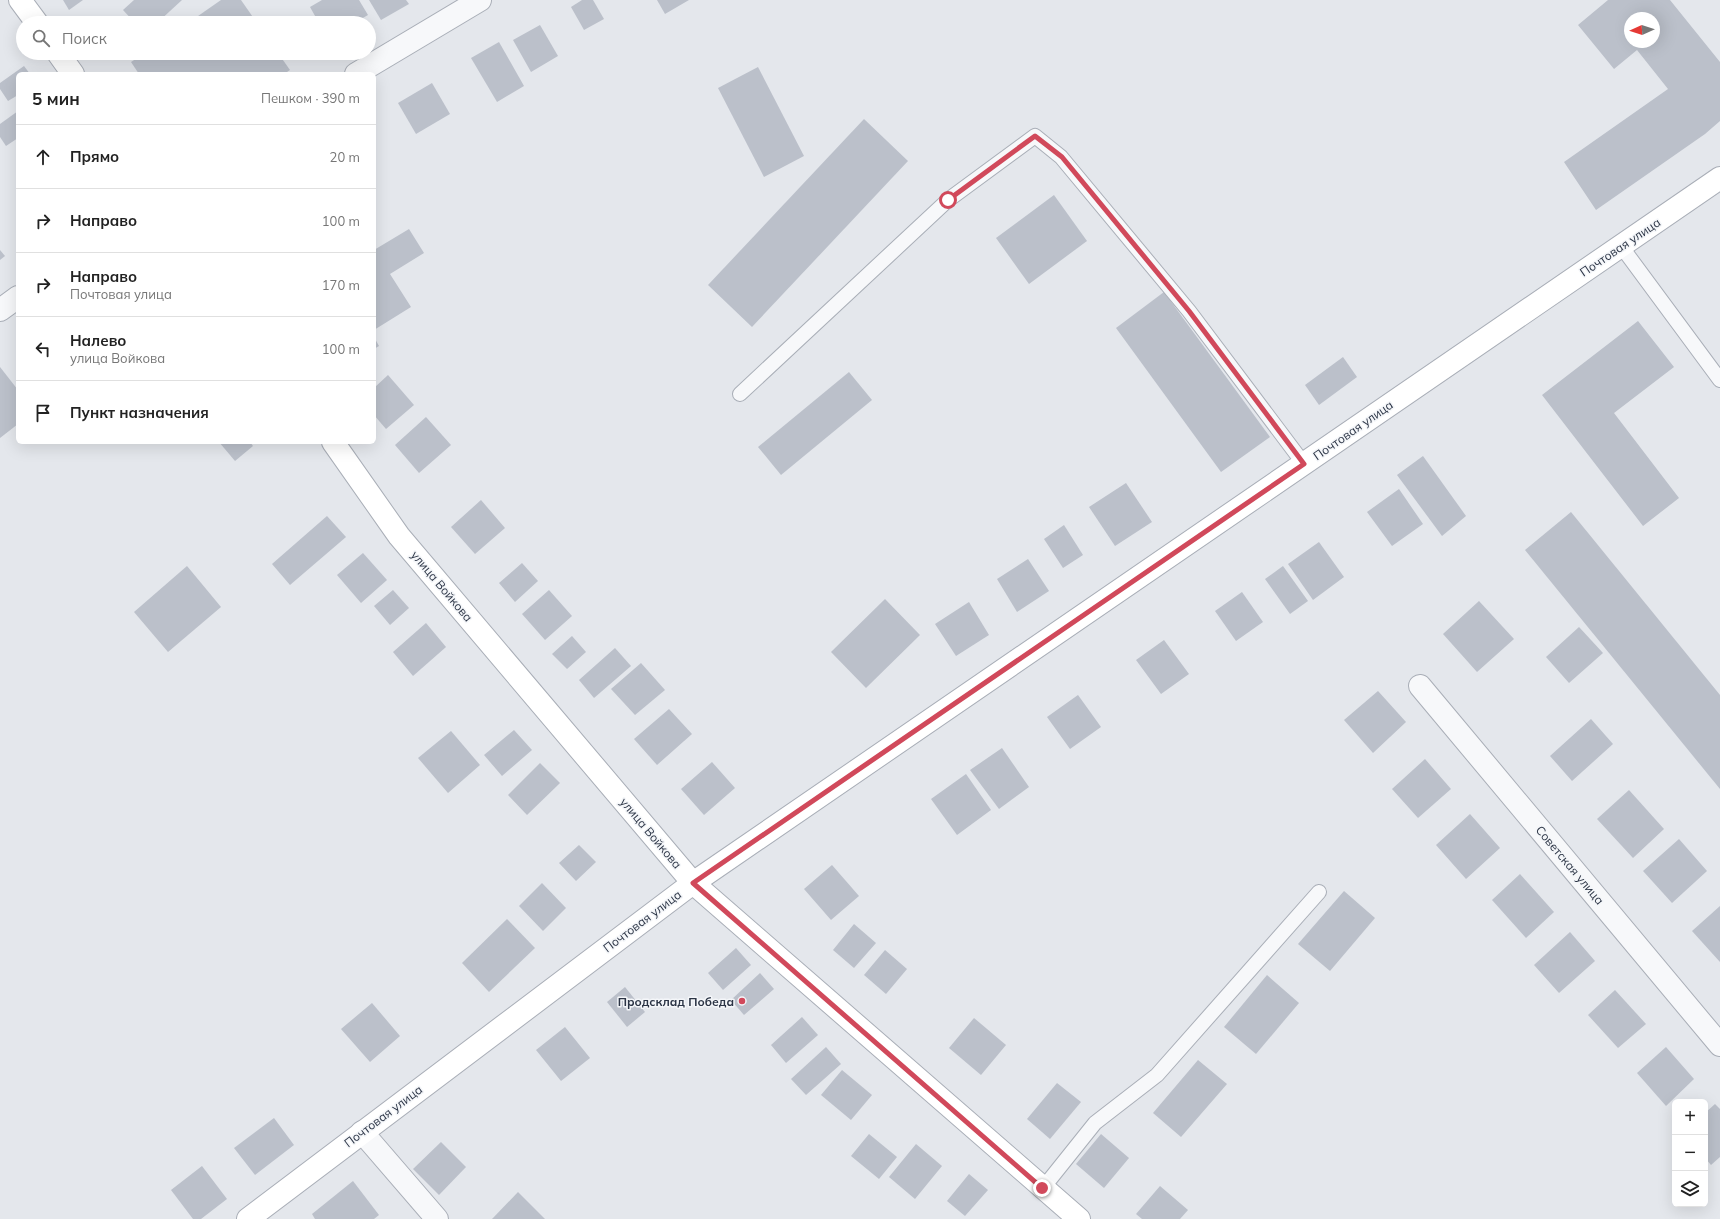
<!DOCTYPE html>
<html lang="ru">
<head>
<meta charset="utf-8">
<style>
	:root { --surface:#fff; --page:#f6f6f6; --text:#222; --muted:#767676; --line:#e0e0e0 }
	body { margin:0; font-family:Mulish,sans-serif; background:var(--page); color:var(--text) }
	.controls { position:absolute; right:12px; bottom:12px; display:grid; overflow:hidden; border-radius:6px; box-shadow:0 4px 16px #0002 }
	.controls button { width:36px; height:36px; display:grid; place-items:center; padding:0; border:0; border-bottom:1px solid var(--line); background:var(--surface); color:var(--text); font:20px sans-serif }
	.compass { position:absolute; left:1624px; top:12px; width:36px; height:36px; border-radius:50%; background:var(--surface); box-shadow:0 4px 16px #0002; rotate:267deg }
	.stop { position:absolute; width:12px; height:12px; margin:-9px; border:3px solid #d1495b; border-radius:50%; background:#fff }
	.stop.end { background:#d1495b; border-color:#fff; box-shadow:0 1px 4px #0008 }
	.list { margin:0; padding:0; list-style:none }
	h2 { display:flex; justify-content:space-between; align-items:center; height:52px; margin:0; padding:0 16px; font-size:17px }
	h2 small { font-size:13px; font-weight:400; color:var(--muted) }
	.list li { display:grid; grid-template-columns:26px 1fr auto; gap:12px; align-items:center; box-sizing:border-box; height:64px; padding:0 16px; border-top:1px solid var(--line) }
	.list b { display:block; font-size:15px; white-space:nowrap }
	.list p { margin:0; font-size:13px; white-space:nowrap; color:var(--muted) }
	.list em { font-size:13px; font-style:normal; color:var(--muted) }
	.icon { flex:none; width:22px; height:22px; fill:none; stroke:currentColor; stroke-width:2; stroke-linecap:round; stroke-linejoin:round }
	.map { position:relative; flex:none; width:1720px; height:1219px; overflow:hidden }
	.search { position:absolute; background:var(--surface); box-shadow:0 4px 16px #0002; left:16px; top:16px; width:360px; height:44px; display:flex; align-items:center; gap:10px; box-sizing:border-box; padding:0 14px; border-radius:22px; color:var(--muted); font-size:15px }
	.panel { position:absolute; background:var(--surface); box-shadow:0 4px 16px #0002; left:16px; top:72px; width:360px; height:372px; border-radius:6px }
	.map>svg:first-child { display:block }
	.building { fill:#bbc0ca; fill-rule:evenodd }
	.lines { fill:none; stroke-linecap:round; stroke-linejoin:round }
	.lane-casing { stroke:#a9aeb7; stroke-width:16 }
	.street-casing { stroke:#a9aeb7; stroke-width:24 }
	.secondary-casing { stroke:#a9aeb7; stroke-width:24 }
	.lane { stroke:#f7f8fa; stroke-width:14 }
	.street { stroke:#f7f8fa; stroke-width:22 }
	.secondary { stroke:#fff; stroke-width:22 }
	.route { stroke:#d1495b; stroke-width:5 }
	.poi-dot { fill:#d1495b; stroke:#f4f6f9; stroke-width:1.5 }
	.labels { text-anchor:middle; dominant-baseline:central; stroke-width:3; stroke-linejoin:round; paint-order:stroke }
	.street-label { font-size:12px; fill:#2b3445; stroke:#f4f6f9 }
	.poi-label { font-size:12px; font-weight:bold; fill:#2b3445; stroke:#f4f6f9; text-anchor:end }
</style>
</head>
<body>
<div class="map">
<svg width="1720" height="1219" viewBox="0 0 1720 1219">
	<rect width="100%" height="100%" fill="#e4e7ec"/>
	<g class="building">
		<path d="M63,0H83L69,10Z"/>
		<path d="M134,0H182L157,23H135L123,10Z"/>
		<path d="M221,0H241L257,23H188Z"/>
		<path d="M322,0H359L368,15L354,23H319L310,7Z"/>
		<path d="M369,0H406L409,4L381,20Z"/>
		<path d="M582,0H593L604,19L584,30L571,7Z"/>
		<path d="M657,0H689L665,14Z"/>
		<path d="M1608,0H1670L1720,62V121L1705,134L1596,210L1564,162L1668,89L1637,50L1614,69L1578,25ZM1630,18H1654V42H1630Z"/>
		<path d="M118,16L123,23H107Z"/>
		<path d="M540,25L558,56L531,72L513,40Z"/>
		<path d="M499,42L524,86L497,102L471,58Z"/>
		<path d="M145,53H278L290,70L284,74H139L131,62Z"/>
		<path d="M24,66L30,74H18V95L8,101L0,89V83Z"/>
		<path d="M758,67L804,156L764,177L718,88Z"/>
		<path d="M432,83L450,114L416,134L398,103Z"/>
		<path d="M18,111V138L6,146L0,137V124Z"/>
		<path d="M864,119L908,161L752,327L708,285Z"/>
		<path d="M1054,195L1087,241L1029,284L996,238Z"/>
		<path d="M409,229L424,253L390,274L411,307L374,330V250Z"/>
		<path d="M0,250L5,256L0,260Z"/>
		<path d="M1164,292L1270,437L1221,472L1116,328Z"/>
		<path d="M1638,321L1674,367L1614,413L1679,498L1643,526L1542,395Z"/>
		<path d="M374,337L379,346L374,349Z"/>
		<path d="M1343,357L1357,377L1319,405L1305,385Z"/>
		<path d="M0,367L18,390V424L0,438Z"/>
		<path d="M849,372L872,400L781,475L758,447Z"/>
		<path d="M388,375L414,405L386,429L374,415V388Z"/>
		<path d="M426,417L451,445L419,473L395,445Z"/>
		<path d="M219,442H250L253,446L235,461Z"/>
		<path d="M1423,456L1466,516L1442,536L1397,475Z"/>
		<path d="M1126,483L1152,522L1115,546L1089,507Z"/>
		<path d="M1399,489L1423,524L1392,546L1367,512Z"/>
		<path d="M481,500L505,528L475,554L451,527Z"/>
		<path d="M1571,512L1720,695V789L1525,550Z"/>
		<path d="M327,516L346,537L290,585L272,564Z"/>
		<path d="M1064,525L1083,555L1063,568L1044,539Z"/>
		<path d="M1319,542L1344,577L1313,600L1288,564Z"/>
		<path d="M363,553L387,580L361,603L337,575Z"/>
		<path d="M1028,559L1049,591L1017,612L997,579Z"/>
		<path d="M522,563L538,581L515,602L499,583Z"/>
		<path d="M187,566L221,607L168,652L134,612Z"/>
		<path d="M1283,566L1308,601L1290,614L1265,579Z"/>
		<path d="M393,590L409,608L390,625L374,606Z"/>
		<path d="M549,590L572,616L545,640L522,614Z"/>
		<path d="M1242,592L1263,622L1236,641L1215,611Z"/>
		<path d="M885,599L920,635L866,688L831,652Z"/>
		<path d="M1479,601L1514,639L1477,672L1443,634Z"/>
		<path d="M969,602L989,635L956,656L935,624Z"/>
		<path d="M426,623L446,647L413,676L393,652Z"/>
		<path d="M1579,627L1603,653L1569,683L1546,657Z"/>
		<path d="M572,636L586,652L567,669L552,654Z"/>
		<path d="M1164,640L1189,674L1161,694L1136,660Z"/>
		<path d="M615,648L631,666L594,698L579,680Z"/>
		<path d="M641,663L665,690L635,715L611,689Z"/>
		<path d="M1378,691L1406,722L1373,753L1344,720Z"/>
		<path d="M1078,695L1101,727L1070,749L1047,717Z"/>
		<path d="M669,709L692,734L657,765L634,739Z"/>
		<path d="M1591,719L1613,744L1572,781L1550,756Z"/>
		<path d="M514,730L532,750L502,776L484,755Z"/>
		<path d="M451,731L480,765L448,793L418,758Z"/>
		<path d="M1002,748L1029,787L999,809L970,770Z"/>
		<path d="M1425,759L1451,789L1418,818L1392,789Z"/>
		<path d="M712,762L735,788L704,815L681,789Z"/>
		<path d="M540,763L560,783L527,815L508,795Z"/>
		<path d="M966,774L991,810L957,835L931,799Z"/>
		<path d="M1629,790L1664,829L1633,858L1597,819Z"/>
		<path d="M1470,814L1500,848L1466,879L1436,845Z"/>
		<path d="M1679,839L1707,871L1672,903L1643,871Z"/>
		<path d="M579,845L596,862L576,881L559,863Z"/>
		<path d="M832,865L859,896L831,920L804,889Z"/>
		<path d="M1520,874L1554,912L1526,938L1492,900Z"/>
		<path d="M542,883L566,908L543,931L519,906Z"/>
		<path d="M1344,891L1375,918L1330,971L1298,944Z"/>
		<path d="M1720,906V962L1692,931Z"/>
		<path d="M507,919L535,948L489,992L462,963Z"/>
		<path d="M854,924L876,943L854,968L833,950Z"/>
		<path d="M1570,932L1595,961L1559,993L1534,965Z"/>
		<path d="M736,948L751,965L723,990L708,973Z"/>
		<path d="M885,950L907,969L886,994L864,975Z"/>
		<path d="M760,973L774,989L744,1015L731,1000Z"/>
		<path d="M1267,975L1299,1003L1256,1054L1224,1027Z"/>
		<path d="M625,987L645,1012L627,1027L607,1002Z"/>
		<path d="M1615,990L1646,1024L1618,1048L1588,1015Z"/>
		<path d="M372,1003L400,1036L370,1062L341,1029Z"/>
		<path d="M802,1017L818,1035L786,1063L771,1045Z"/>
		<path d="M974,1018L1006,1045L981,1075L949,1048Z"/>
		<path d="M565,1027L590,1058L561,1081L536,1050Z"/>
		<path d="M826,1047L841,1064L806,1095L791,1079Z"/>
		<path d="M1666,1047L1694,1079L1666,1106L1637,1073Z"/>
		<path d="M1198,1060L1227,1084L1181,1137L1153,1113Z"/>
		<path d="M842,1070L872,1095L851,1120L821,1095Z"/>
		<path d="M1057,1083L1081,1102L1050,1139L1027,1119Z"/>
		<path d="M1715,1104L1720,1109V1157L1711,1165L1705,1158V1113Z"/>
		<path d="M274,1118L294,1145L255,1175L234,1148Z"/>
		<path d="M869,1134L897,1157L879,1179L851,1156Z"/>
		<path d="M1101,1134L1129,1158L1104,1188L1076,1164Z"/>
		<path d="M441,1142L466,1167L439,1195L413,1169Z"/>
		<path d="M916,1144L942,1166L915,1199L889,1177Z"/>
		<path d="M202,1166L227,1199L201,1219H193L171,1190Z"/>
		<path d="M969,1174L988,1190L965,1216L947,1201Z"/>
		<path d="M353,1181L379,1215L374,1219H315L312,1214Z"/>
		<path d="M1160,1186L1188,1210L1180,1219H1142L1136,1214Z"/>
		<path d="M518,1192L545,1219H492Z"/>
	</g>
	<g class="lines">
		<g class="lane-casing">
			<g id="lane">
				<path d="M1621,246L1720,380"/>
				<path d="M740,394L948,200L1035,136L1061,157L1189,311L1304,464"/>
				<path d="M1043,1188L1095,1123L1157,1075L1319,892"/>
			</g>
		</g>
		<g class="street-casing">
			<g id="street">
				<path d="M356,74L480,0"/>
				<path d="M0,310L18,297"/>
				<path d="M1420,686L1720,1045"/>
				<path d="M362,1132L437,1219"/>
			</g>
		</g>
		<g class="secondary-casing">
			<g id="secondary">
				<path d="M20,0L37,23"/>
				<path d="M58,53L73,74"/>
				<path d="M333,442L399,536L693,883L1079,1219"/>
				<path d="M248,1219L693,883L1720,178"/>
			</g>
		</g>
		<use href="#lane" class="lane"/>
		<use href="#street" class="street"/>
		<use href="#secondary" class="secondary"/>
	</g>
	<g class="lines">
		<path class="route" d="M948,200L1035,136L1062,157L1189,311L1304,464L693,883L1042,1188"/>
	</g>
	<circle class="poi-dot" cx="742" cy="1001" r="4"/>
	<g class="labels">
		<g class="street-label">
			<text transform="translate(1620 247) rotate(-34)">Почтовая улица</text>
			<text transform="translate(1353 430) rotate(-35)">Почтовая улица</text>
			<text transform="translate(442 586) rotate(50)">улица Войкова</text>
			<text transform="translate(651 833) rotate(50)">улица Войкова</text>
			<text transform="translate(1570 865) rotate(50)">Советская улица</text>
			<text transform="translate(642 921) rotate(-37)">Почтовая улица</text>
			<text transform="translate(383 1116) rotate(-37)">Почтовая улица</text>
		</g>
		<g class="poi-label">
			<text x="734" y="1001">Продсклад Победа</text>
		</g>
	</g>
</svg>
<div class="controls">
<button>+</button>
<button>−</button>
<button><svg class="icon" aria-label="layers" viewBox="0 0 24 24"><path d="M12 4l9 5-9 5-9-5zM3 14l9 5 9-5"/></svg></button>
</div>
<svg class="compass" viewBox="-18 -18 36 36"><path d="M0-13l5 13h-10z" fill="#e53935"/><path d="M0 13l5-13h-10z" fill="#767676"/></svg>
<div class="stop" style="left:948px;top:200px"></div>
<div class="stop end" style="left:1042px;top:1188px"></div>
<div class="search"><svg class="icon" aria-label="search" viewBox="0 0 24 24"><circle cx="10" cy="10" r="6"/><path d="M15 15l6 6"/></svg>Поиск</div>
<section class="panel">
<h2>5 мин<small>Пешком · 390 m</small></h2>
<ul class="list">
<li><svg class="icon" aria-label="ahead" viewBox="0 0 24 24"><path d="M12 20V5M6 11l6-6 6 6"/></svg><div><b>Прямо</b></div><em>20 m</em></li>
<li><svg class="icon" aria-label="right" viewBox="0 0 24 24"><path d="M7 20v-9h11M14 6l5 5-5 5"/></svg><div><b>Направо</b></div><em>100 m</em></li>
<li><svg class="icon" aria-label="right" viewBox="0 0 24 24"><path d="M7 20v-9h11M14 6l5 5-5 5"/></svg><div><b>Направо</b><p>Почтовая улица</p></div><em>170 m</em></li>
<li><svg class="icon" aria-label="left" viewBox="0 0 24 24"><path d="M17 20v-9H6M10 6l-5 5 5 5"/></svg><div><b>Налево</b><p>улица Войкова</p></div><em>100 m</em></li>
<li><svg class="icon" aria-label="arrive" viewBox="0 0 24 24"><path d="M6 21V4h12l-3 4 3 4H6"/></svg><div><b>Пункт назначения</b></div></li>
</ul>
</section>
</div>
</body>
</html>
